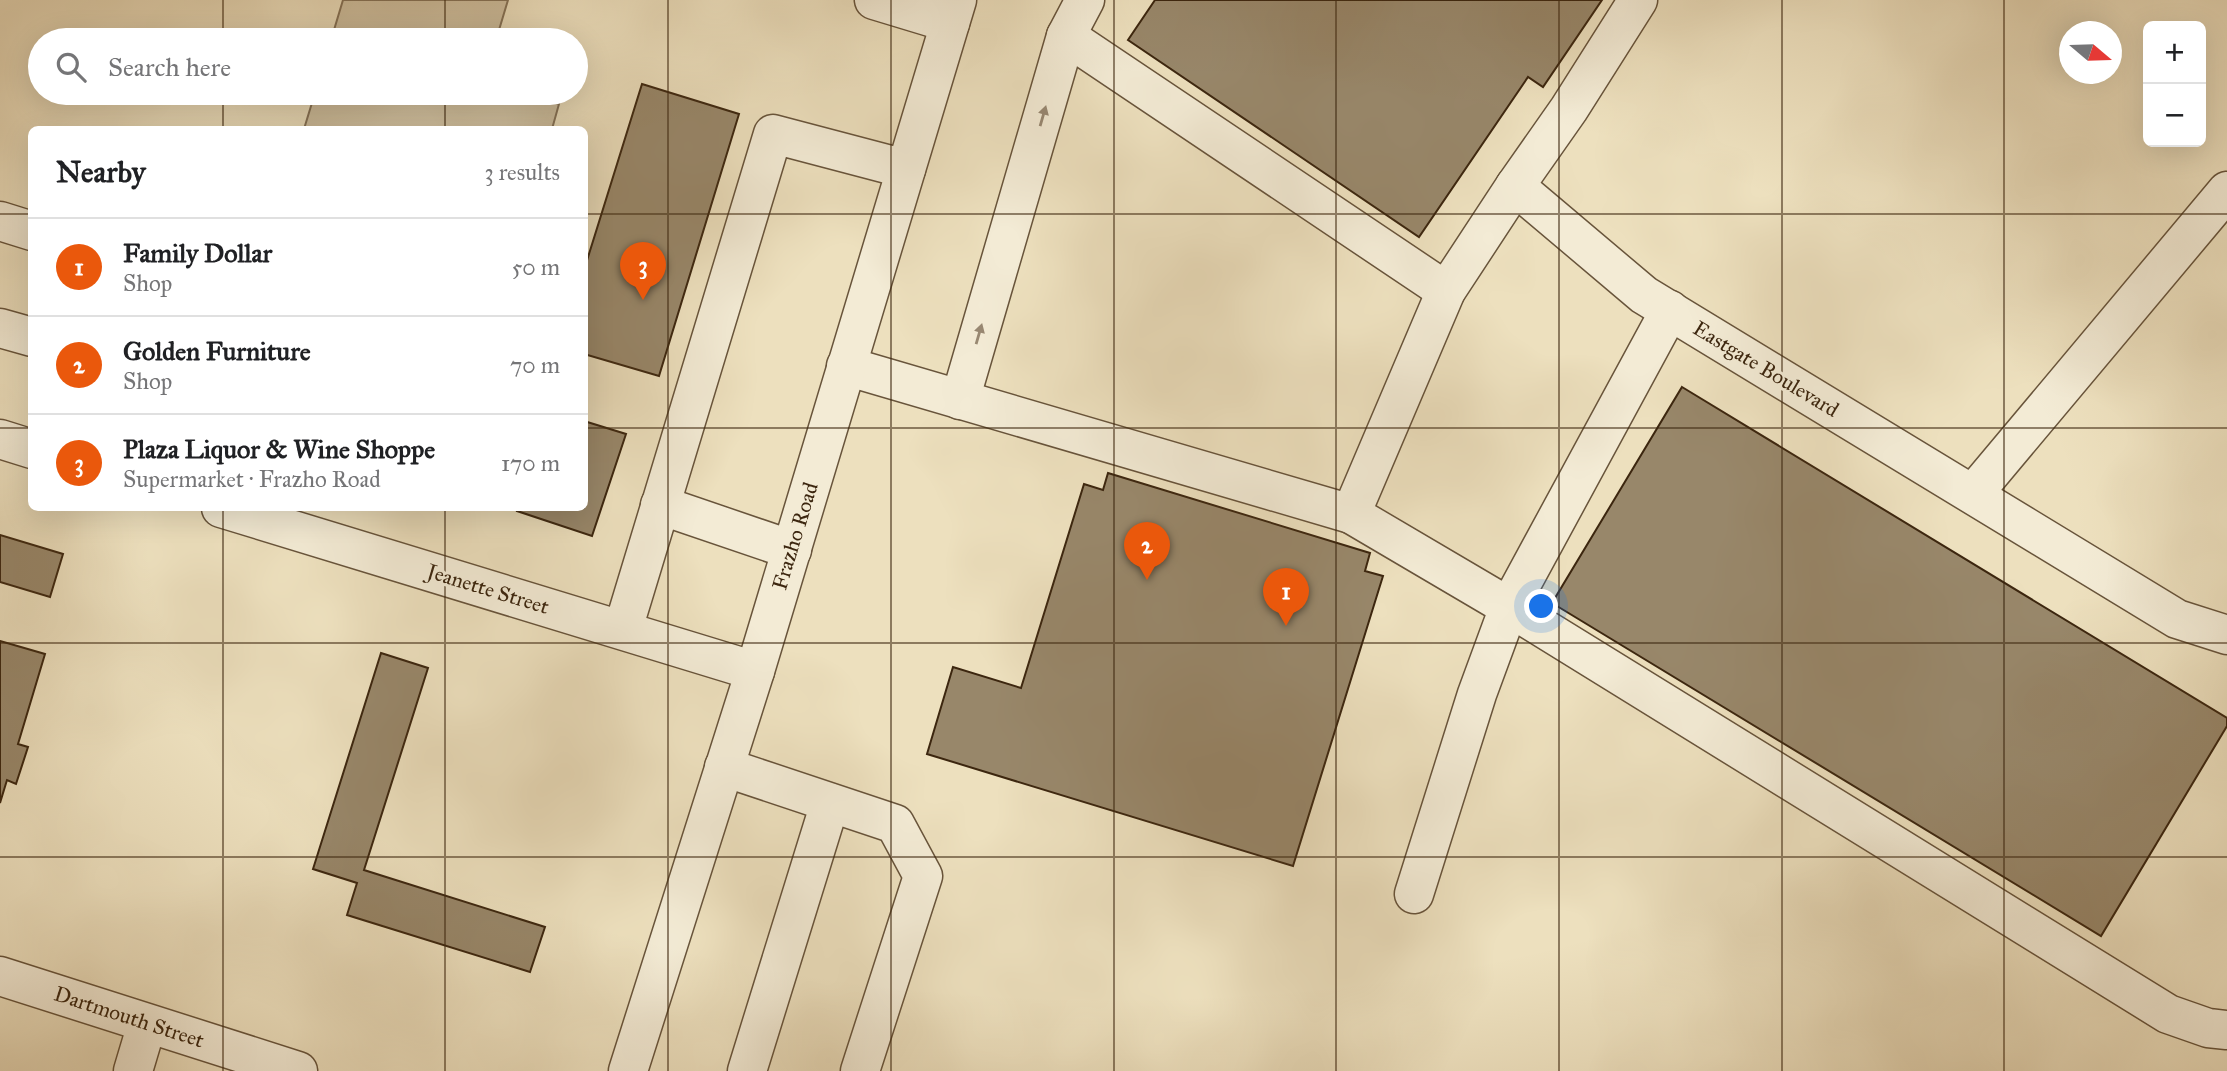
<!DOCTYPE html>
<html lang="en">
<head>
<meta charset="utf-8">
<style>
	:root { --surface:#fff; --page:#f6f6f6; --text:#202124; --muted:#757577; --line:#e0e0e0; --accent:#ea580c }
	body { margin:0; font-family:"IM FELL Great Primer",serif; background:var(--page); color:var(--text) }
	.controls { position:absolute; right:21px; top:21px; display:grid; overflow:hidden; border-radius:10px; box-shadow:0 7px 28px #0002 }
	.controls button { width:63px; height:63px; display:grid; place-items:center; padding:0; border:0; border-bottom:2px solid var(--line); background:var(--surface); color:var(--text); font:35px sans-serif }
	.compass { position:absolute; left:2059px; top:21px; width:63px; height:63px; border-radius:50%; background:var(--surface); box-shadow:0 7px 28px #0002; rotate:109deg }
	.you { position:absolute; left:1542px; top:607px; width:24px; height:24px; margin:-18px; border:5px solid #fff; border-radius:50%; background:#1a73e8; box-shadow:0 0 0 10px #1a73e833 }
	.badge { display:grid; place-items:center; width:46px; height:46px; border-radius:50%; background:var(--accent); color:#fff; font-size:23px; font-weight:700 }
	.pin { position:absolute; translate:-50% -58px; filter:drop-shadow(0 2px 4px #0008) }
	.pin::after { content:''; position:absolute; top:37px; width:24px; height:21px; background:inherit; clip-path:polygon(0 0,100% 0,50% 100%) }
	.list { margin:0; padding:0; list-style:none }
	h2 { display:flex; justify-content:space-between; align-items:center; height:91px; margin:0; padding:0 28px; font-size:30px }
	h2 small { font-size:23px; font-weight:400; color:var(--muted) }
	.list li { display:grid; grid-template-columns:46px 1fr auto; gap:21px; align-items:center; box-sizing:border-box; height:98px; padding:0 28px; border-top:2px solid var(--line) }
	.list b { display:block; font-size:26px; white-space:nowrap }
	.list p { margin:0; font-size:23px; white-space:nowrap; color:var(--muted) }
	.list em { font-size:23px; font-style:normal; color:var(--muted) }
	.icon { flex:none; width:38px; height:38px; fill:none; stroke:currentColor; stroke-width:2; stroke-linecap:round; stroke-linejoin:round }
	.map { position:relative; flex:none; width:2227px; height:1071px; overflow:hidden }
	.search { position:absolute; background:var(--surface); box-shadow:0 7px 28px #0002; left:28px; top:28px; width:560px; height:77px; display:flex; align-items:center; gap:18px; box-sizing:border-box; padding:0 24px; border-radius:38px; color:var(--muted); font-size:26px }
	.panel { position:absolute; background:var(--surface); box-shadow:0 7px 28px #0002; left:28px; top:126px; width:560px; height:385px; border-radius:10px }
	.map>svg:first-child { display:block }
	.green { fill:#cfc0a0; stroke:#867358; stroke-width:2 }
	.building { fill:#98876a; stroke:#3c260f; stroke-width:2 }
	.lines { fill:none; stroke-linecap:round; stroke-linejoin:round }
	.minor-casing { stroke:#68543b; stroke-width:41 }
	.minor { stroke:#f3ebd5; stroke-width:38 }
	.oneway { fill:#988872 }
	.grid { fill:none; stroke:#3c260f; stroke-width:2; stroke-opacity:0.55 }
	.labels { text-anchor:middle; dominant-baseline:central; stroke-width:6; stroke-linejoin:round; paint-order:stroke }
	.street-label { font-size:21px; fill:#3c260f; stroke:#f3ebd5 }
</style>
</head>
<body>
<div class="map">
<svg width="2227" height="1071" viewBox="0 0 2227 1071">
	<rect width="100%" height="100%" fill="#ede0be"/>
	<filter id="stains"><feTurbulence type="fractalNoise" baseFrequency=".00286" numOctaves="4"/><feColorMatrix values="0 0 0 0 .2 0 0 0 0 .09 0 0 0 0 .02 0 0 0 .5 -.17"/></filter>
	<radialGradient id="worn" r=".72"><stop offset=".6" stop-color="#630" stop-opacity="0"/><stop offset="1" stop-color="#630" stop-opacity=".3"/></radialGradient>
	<g class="green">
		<path d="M343,0H508L496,40H331Z"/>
		<path d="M315,93H524L559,104L552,129H304Z"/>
	</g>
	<g class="building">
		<path d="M1155,0H1602L1543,87L1528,77L1419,237L1128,40Z"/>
		<path d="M642,84L739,114L659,376L584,354V270Z"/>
		<path d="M1682,387L2227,718V726L2101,936L1552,603Z"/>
		<path d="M584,421L626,434L592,536L517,511L518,508H584Z"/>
		<path d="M1108,473L1370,553L1365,571L1383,576L1293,866L927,754L953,667L1021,688L1084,484L1103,490Z"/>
		<path d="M0,535L63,554L50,597L0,582Z"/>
		<path d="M0,641L45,654L18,744L28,747L16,784L7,780L0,803Z"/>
		<path d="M381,653L428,668L364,870L545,927L530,972L347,915L357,883L313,869Z"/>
	</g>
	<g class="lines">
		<g class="minor-casing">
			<g id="minor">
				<path d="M874,0L950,23"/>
				<path d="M1638,0L1569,109L1515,186L1644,295L2177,619L2227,635"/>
				<path d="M1066,36L1446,291"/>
				<path d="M0,221L32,231"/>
				<path d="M0,328L32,337"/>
				<path d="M846,366L1351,514L1446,291L1515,186"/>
				<path d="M960,400L1066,36L1085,0"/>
				<path d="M0,439L32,449"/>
				<path d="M1973,494L2227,191"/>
				<path d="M660,505L792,550"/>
				<path d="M221,508L755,671"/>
				<path d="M1351,514L1509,607L2168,1014L2208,1028L2227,1030"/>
				<path d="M623,629L773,134L906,169"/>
				<path d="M724,767L895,824L923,876L860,1071"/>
				<path d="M1414,894L1477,694L1509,607L1670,310"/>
				<path d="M0,976L298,1071"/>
				<path d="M133,1071L147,1024"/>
				<path d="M628,1071L755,671L957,0"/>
				<path d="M747,1071L830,803"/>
			</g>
		</g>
		<use href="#minor" class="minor"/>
	</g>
	<defs><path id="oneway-solid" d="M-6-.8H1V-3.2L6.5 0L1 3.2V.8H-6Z" transform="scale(1.75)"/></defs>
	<g class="oneway">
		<use href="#oneway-solid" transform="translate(1043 116) rotate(-74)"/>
		<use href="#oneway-solid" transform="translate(979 334) rotate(-74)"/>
	</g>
	<path class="grid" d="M223,0V40M445,0V40M668,0V1071M891,0V1071M1114,0V1071M1336,0V1071M1559,0V1071M1782,0V1071M2004,0V1071M223,93V130M445,93V130M0,214H32M584,214H2227M0,428H32M584,428H2227M223,508V1071M445,508V1071M0,643H2227M0,857H2227"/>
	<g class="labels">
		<g class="street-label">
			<text transform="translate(1766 369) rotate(31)">Eastgate Boulevard</text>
			<text transform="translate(795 536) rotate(-73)">Frazho Road</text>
			<text transform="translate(488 589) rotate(17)">Jeanette Street</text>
			<text transform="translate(129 1017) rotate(18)">Dartmouth Street</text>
		</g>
	</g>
	<rect width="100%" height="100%" filter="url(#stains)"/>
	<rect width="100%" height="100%" fill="url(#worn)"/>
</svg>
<div class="controls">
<button>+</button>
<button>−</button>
</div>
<svg class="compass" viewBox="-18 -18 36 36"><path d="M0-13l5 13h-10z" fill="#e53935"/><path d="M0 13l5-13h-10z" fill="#757577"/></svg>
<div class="you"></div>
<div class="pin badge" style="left:1286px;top:626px">1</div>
<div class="pin badge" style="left:1147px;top:580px">2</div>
<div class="pin badge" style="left:643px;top:300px">3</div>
<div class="search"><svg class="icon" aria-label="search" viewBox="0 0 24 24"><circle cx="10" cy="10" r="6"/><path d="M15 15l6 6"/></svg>Search here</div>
<section class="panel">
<h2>Nearby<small>3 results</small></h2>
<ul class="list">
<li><span class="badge">1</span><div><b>Family Dollar</b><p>Shop</p></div><em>50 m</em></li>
<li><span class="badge">2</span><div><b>Golden Furniture</b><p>Shop</p></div><em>70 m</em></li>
<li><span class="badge">3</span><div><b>Plaza Liquor &amp; Wine Shoppe</b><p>Supermarket · Frazho Road</p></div><em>170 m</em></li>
</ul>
</section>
</div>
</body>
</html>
